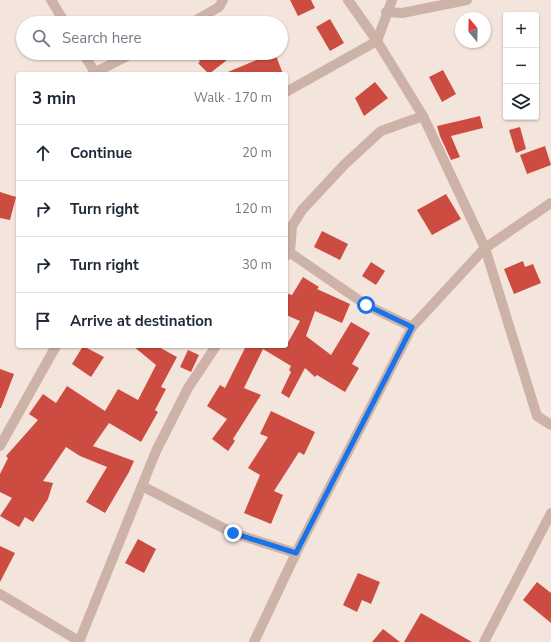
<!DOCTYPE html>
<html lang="en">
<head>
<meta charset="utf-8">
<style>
	:root { --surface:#fff; --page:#f2f2f3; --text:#1f2937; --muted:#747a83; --line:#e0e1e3 }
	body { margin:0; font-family:"Nunito Sans",sans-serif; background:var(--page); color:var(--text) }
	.controls { position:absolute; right:12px; top:12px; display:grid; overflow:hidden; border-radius:4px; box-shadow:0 1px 3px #0004 }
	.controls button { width:36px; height:36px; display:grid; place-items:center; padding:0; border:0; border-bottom:1px solid var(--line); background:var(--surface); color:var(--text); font:20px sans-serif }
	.compass { position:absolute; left:455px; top:12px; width:36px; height:36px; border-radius:50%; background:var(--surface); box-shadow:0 1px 3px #0004; rotate:341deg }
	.stop { position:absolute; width:12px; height:12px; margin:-9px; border:3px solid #1a73e8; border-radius:50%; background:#fff }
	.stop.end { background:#1a73e8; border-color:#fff; box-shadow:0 1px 4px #0008 }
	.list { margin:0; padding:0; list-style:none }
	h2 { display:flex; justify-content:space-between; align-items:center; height:52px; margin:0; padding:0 16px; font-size:17px }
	h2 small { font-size:13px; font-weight:400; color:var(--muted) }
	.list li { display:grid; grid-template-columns:26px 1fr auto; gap:12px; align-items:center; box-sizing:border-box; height:56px; padding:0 16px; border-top:1px solid var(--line) }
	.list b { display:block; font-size:15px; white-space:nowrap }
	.list em { font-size:13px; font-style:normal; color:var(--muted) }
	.icon { flex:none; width:22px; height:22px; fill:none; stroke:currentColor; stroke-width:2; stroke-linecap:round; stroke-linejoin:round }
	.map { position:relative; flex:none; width:551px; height:642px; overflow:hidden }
	.search { position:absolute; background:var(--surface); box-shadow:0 1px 3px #0004; left:16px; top:16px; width:272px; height:44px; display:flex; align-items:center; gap:10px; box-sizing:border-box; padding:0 14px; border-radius:22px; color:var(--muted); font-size:15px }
	.panel { position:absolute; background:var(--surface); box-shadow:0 1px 3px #0004; left:16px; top:72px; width:272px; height:276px; border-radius:4px }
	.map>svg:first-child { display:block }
	.building { fill:#cd4c41 }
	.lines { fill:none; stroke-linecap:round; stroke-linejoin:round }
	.street { stroke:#cdb2a7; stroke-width:10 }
	.route { stroke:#1a73e8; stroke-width:5 }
</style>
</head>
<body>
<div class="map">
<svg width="551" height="642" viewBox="0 0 551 642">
	<rect width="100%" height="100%" fill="#f4e5dc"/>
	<g class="building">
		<path d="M290,0H311L315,8L298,16Z"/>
		<path d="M330,19L344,43L330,51L316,27Z"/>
		<path d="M195,53H236L209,74L198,63L200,62Z"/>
		<path d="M263,53H275L283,74H223L264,57Z"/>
		<path d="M443,70L456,94L442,102L429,77Z"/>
		<path d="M375,82L388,98L364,116L355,98Z"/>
		<path d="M480,116L483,128L451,136L460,157L451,160L440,136L437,126Z"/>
		<path d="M520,127L526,149L516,153L509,130Z"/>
		<path d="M545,146L551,165L527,174L520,155Z"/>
		<path d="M0,192L16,197L10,220L0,218Z"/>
		<path d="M446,194L461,219L432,235L417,210Z"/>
		<path d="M322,231L348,244L340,260L314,247Z"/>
		<path d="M523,261L525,267L533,264L541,283L514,294L504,269Z"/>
		<path d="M371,262L385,271L376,285L362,276Z"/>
		<path d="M303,277L319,287L317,289L350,304L342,323L315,311L306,336L331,355L351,322L370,333L352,364L359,368L345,392L317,375L315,377L305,368L289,398L281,393L291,372L289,370L291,366L263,349L244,388L261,395L233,439L235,441L228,451L212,439L227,419L207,406L220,385L225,388L246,346H286L300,321L286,315V293L292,295Z"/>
		<path d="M83,346L104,357L91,377L72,364Z"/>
		<path d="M133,346H157L177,357L161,387L166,389L155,410L158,412L141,442L109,423L93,446L134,461L129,472L105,513L86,502L107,467L80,456L66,447L43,481L53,483L48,499L33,522L25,517L19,527L0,516L12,498L0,492V474L8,458L6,456L38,420L29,414L43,394L56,403L67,386L105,411L118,389L138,400L156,365Z"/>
		<path d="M188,350L199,355L191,372L180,367Z"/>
		<path d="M0,369L14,374L1,408H0Z"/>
		<path d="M271,411L315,432L304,455L299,452L274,491L283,495L271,524L244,513L260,475L248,468L268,437L260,434Z"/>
		<path d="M138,539L156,549L144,573L125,563Z"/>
		<path d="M0,546L15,553L0,582Z"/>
		<path d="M358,573L380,582L371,604L362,600L357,612L343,605Z"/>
		<path d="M537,582L551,593V623L523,600Z"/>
		<path d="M421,613L472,642H404Z"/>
		<path d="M383,629L400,642H372Z"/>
	</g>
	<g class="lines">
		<g class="street">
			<path d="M51,0L65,23"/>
			<path d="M348,0L377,41L423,116L485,248L537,416L551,425"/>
			<path d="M386,12L402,13L467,0"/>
			<path d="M191,23L219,7L223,0"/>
			<path d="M83,53L96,74"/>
			<path d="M92,74L133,53"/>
			<path d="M286,92L377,41L392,0"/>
			<path d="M286,250L366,305L412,327"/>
			<path d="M286,256L290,252L292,226L302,210L345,164L381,131L423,116"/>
			<path d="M0,446L56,346"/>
			<path d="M142,486L233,533L296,553"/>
			<path d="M0,594L79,641"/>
			<path d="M79,642L156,451L188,388L216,346"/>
			<path d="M254,642L296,553L412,327L485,248L551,203"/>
			<path d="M484,642L551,513"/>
		</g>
	</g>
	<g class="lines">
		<path class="route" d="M233,533L296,553L412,327L366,305"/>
	</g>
</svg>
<div class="controls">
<button>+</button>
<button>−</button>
<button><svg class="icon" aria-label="layers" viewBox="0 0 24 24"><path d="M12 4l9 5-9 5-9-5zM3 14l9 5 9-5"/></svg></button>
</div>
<svg class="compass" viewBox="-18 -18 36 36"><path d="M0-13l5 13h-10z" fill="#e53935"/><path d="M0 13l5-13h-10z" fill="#747a83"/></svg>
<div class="stop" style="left:366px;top:305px"></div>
<div class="stop end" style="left:233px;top:533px"></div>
<div class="search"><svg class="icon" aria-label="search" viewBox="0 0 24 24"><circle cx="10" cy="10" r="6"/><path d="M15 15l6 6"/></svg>Search here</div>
<section class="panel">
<h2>3 min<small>Walk · 170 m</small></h2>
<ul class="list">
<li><svg class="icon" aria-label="ahead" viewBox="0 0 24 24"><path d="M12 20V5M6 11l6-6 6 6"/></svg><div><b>Continue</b></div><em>20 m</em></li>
<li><svg class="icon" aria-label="right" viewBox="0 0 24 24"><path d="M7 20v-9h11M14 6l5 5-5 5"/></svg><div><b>Turn right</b></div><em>120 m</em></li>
<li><svg class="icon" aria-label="right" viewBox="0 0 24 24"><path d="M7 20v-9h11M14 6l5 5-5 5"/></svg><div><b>Turn right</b></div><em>30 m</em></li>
<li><svg class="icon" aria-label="arrive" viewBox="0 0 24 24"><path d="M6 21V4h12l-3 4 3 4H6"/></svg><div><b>Arrive at destination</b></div></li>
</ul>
</section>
</div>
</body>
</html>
